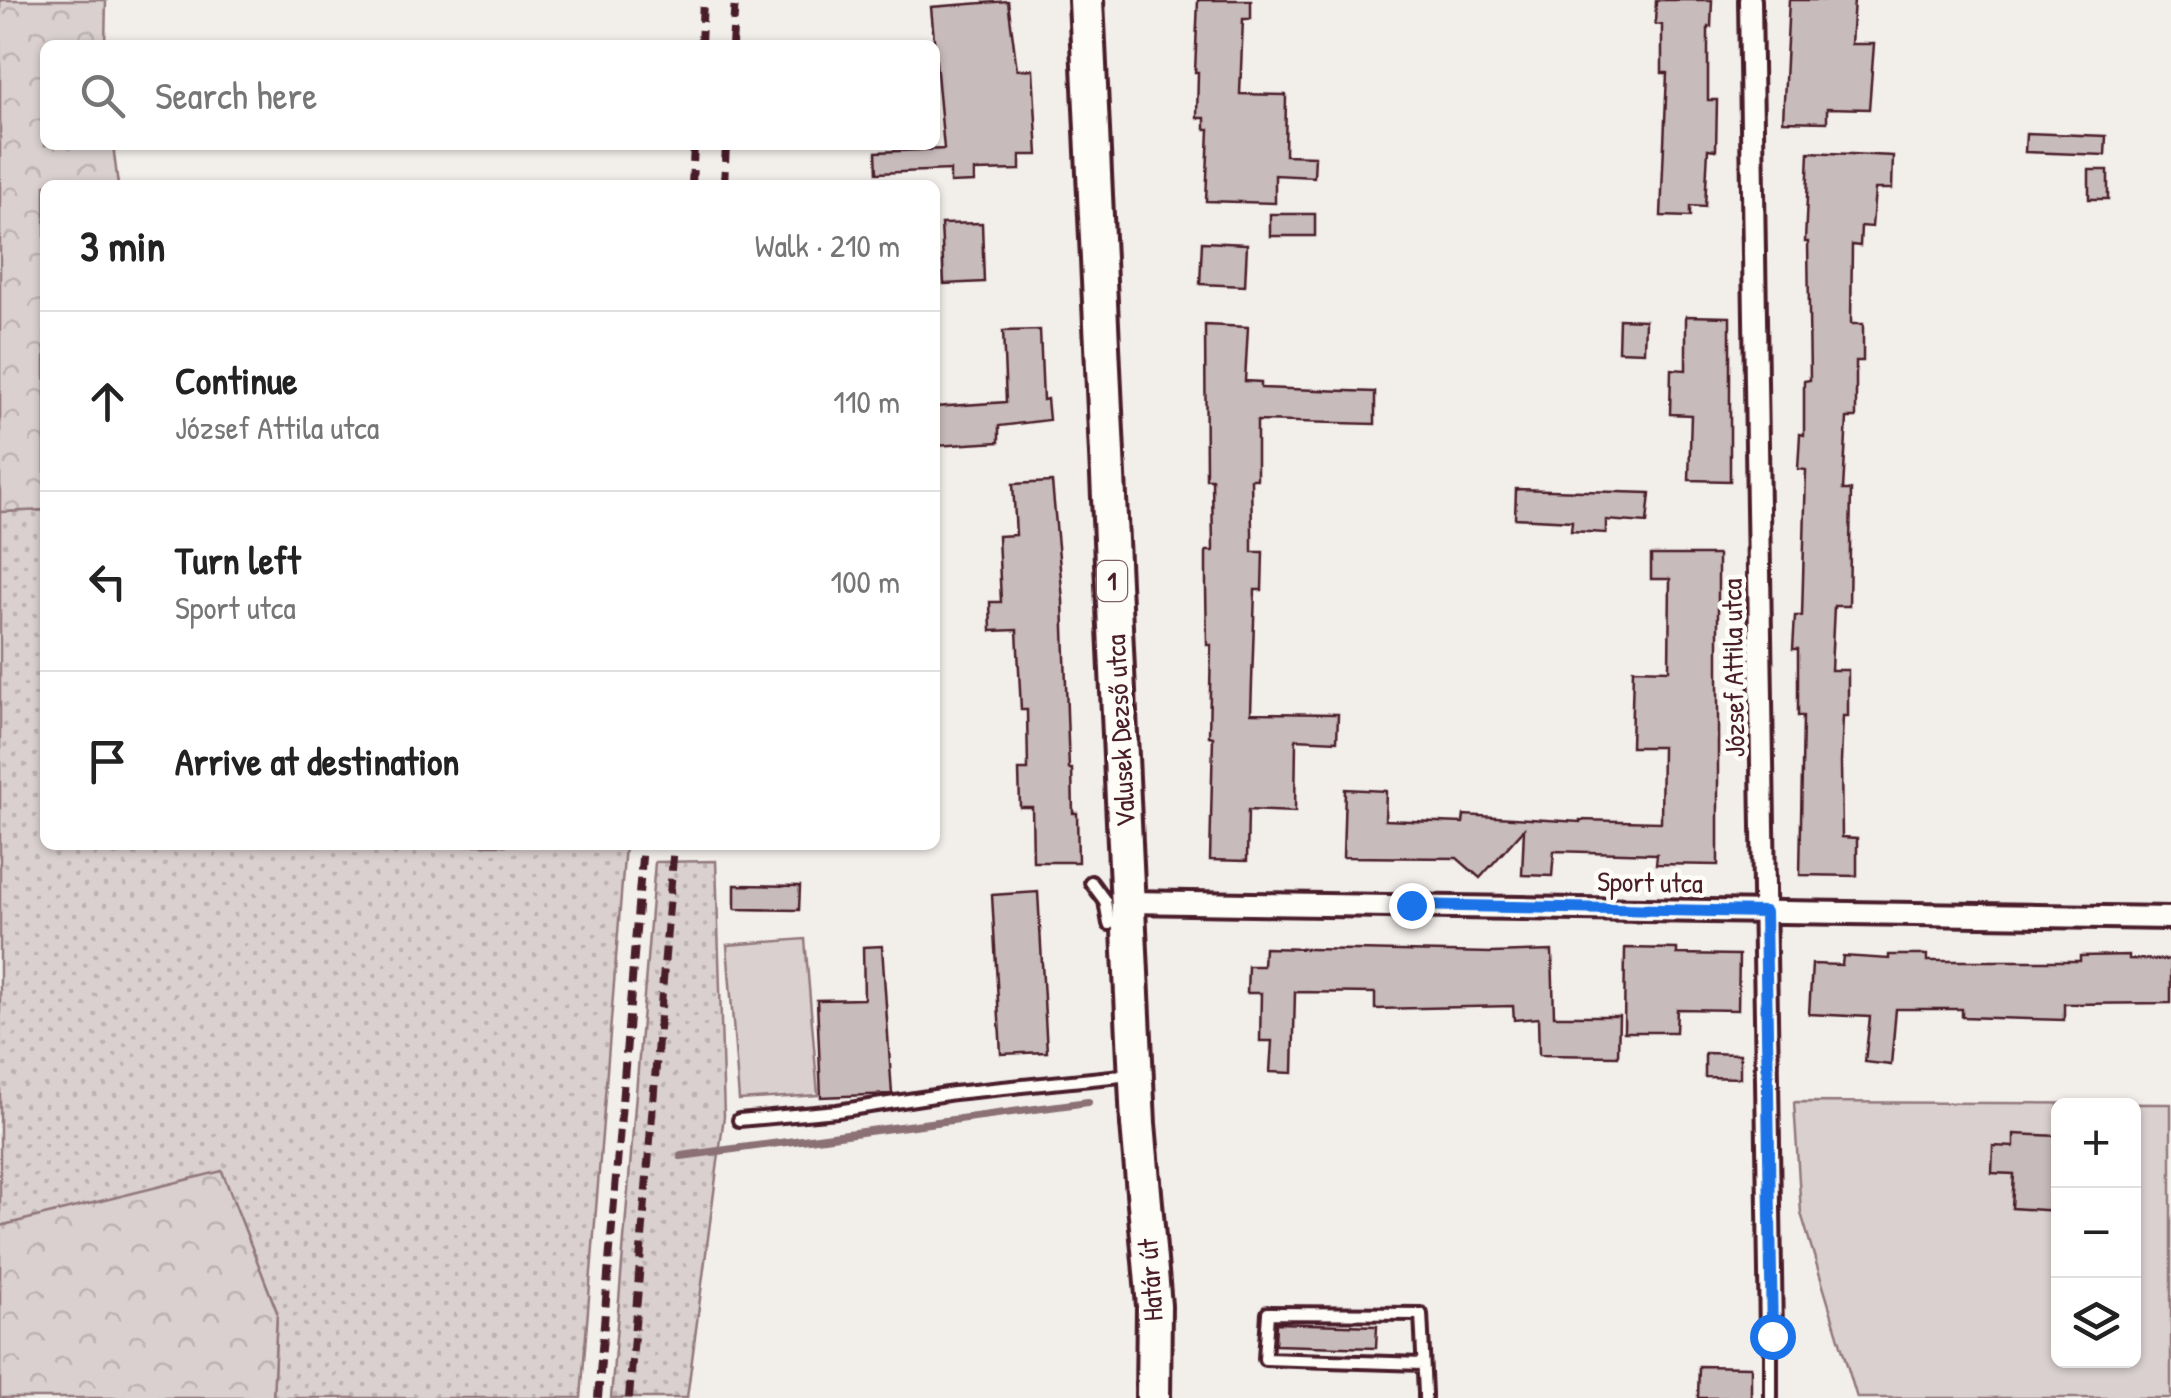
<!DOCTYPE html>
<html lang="en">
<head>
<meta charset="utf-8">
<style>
	:root { --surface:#fff; --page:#f6f6f6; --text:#222; --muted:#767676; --line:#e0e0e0 }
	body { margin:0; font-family:"Patrick Hand",sans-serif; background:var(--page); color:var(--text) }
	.controls { position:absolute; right:30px; bottom:30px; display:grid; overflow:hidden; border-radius:15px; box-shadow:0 2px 8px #0004 }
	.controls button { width:90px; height:90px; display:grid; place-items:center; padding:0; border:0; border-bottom:2px solid var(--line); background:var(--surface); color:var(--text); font:50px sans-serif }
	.stop { position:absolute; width:30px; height:30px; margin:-22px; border:8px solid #1a73e8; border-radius:50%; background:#fff }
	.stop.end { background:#1a73e8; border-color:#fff; box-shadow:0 2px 10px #0008 }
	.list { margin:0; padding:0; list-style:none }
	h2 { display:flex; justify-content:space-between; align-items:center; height:130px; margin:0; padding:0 40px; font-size:42px }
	h2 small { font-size:32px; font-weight:400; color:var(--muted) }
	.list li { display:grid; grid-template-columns:65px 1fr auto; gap:30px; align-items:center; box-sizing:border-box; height:180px; padding:0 40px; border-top:2px solid var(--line) }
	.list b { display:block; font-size:38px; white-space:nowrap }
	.list p { margin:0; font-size:32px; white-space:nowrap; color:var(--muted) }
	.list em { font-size:32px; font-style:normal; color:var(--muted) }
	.icon { flex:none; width:55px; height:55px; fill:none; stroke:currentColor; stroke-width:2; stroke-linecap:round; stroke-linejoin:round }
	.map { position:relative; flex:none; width:2171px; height:1398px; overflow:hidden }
	.search { position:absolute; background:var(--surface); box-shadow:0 2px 8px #0004; left:40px; top:40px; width:900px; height:110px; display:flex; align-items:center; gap:25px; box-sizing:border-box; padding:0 35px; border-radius:15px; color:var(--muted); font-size:38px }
	.panel { position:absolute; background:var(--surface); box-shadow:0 2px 8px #0004; left:40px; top:180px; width:900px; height:670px; border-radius:15px }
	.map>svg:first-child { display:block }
	.grass { fill:url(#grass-dots); stroke:#92787d; stroke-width:2.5 }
	.forest { fill:url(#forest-crowns); stroke:#92787d; stroke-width:2.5 }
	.pitch { fill:#d9d0cf; stroke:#92787d; stroke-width:2.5; fill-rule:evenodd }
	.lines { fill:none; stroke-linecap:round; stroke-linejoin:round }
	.stream { stroke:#8b6f75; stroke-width:8 }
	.building { fill:#c8bbbb; stroke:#4a1f2b; stroke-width:2.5 }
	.service-casing { stroke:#4a1f2b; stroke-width:18 }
	.minor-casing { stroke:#4a1f2b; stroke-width:28 }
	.primary-casing { stroke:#4a1f2b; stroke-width:40 }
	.service { stroke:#fdfcf7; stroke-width:10 }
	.minor { stroke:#fdfcf7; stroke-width:20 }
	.primary { stroke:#fdfcf7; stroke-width:32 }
	.rail { stroke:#4a1f2b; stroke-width:8; stroke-dasharray:15 8; stroke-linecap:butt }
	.route { stroke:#1a73e8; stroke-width:12 }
	.labels { text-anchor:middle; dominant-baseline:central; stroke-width:9; stroke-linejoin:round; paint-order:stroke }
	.shield { fill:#fdfcf7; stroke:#806168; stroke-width:2.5 }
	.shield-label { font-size:25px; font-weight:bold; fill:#4a1f2b }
	.street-label { font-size:28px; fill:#4a1f2b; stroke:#fdfcf7 }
</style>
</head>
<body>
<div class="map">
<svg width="2171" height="1398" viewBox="0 0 2171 1398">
	<defs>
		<pattern id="grass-dots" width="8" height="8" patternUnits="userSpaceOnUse" patternTransform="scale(2.5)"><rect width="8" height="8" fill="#d9d0cf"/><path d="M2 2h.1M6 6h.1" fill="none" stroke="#bcb2b2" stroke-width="1.8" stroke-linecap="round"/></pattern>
		<pattern id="forest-crowns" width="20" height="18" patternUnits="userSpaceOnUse" patternTransform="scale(2.5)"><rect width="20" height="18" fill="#d9d0cf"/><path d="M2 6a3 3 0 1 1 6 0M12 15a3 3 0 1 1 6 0" fill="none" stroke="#bcb2b2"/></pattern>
	</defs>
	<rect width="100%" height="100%" fill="#f2efeb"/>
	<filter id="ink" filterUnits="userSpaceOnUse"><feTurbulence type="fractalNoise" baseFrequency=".01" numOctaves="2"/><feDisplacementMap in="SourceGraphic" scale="20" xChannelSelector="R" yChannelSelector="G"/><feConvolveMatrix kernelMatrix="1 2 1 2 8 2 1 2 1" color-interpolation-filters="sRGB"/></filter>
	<g filter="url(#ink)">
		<g class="grass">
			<path d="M45,510V845H625L581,1398H273L277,1312L222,1172L0,1226V512Z"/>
			<path d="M716,861L724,1116L687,1398H611L655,862Z"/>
		</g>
		<g class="forest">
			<path d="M0,0H106L105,45H45V145H113L118,185H45V510L0,512Z"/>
			<path d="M222,1171L277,1312L273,1398H0V1226Z"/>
		</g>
		<g class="pitch">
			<path d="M805,939L818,1095L739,1100L727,945Z"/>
			<path d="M1794,1102L2171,1104V1398H1857L1801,1213ZM2058,1106H2134V1360H2058Z"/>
		</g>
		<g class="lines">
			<path class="stream" d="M681,1156L1088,1102"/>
		</g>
		<g class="building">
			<path d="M1198,0H1251V19H1243L1240,94L1286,95L1285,155L1315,156L1314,177L1275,175V203L1206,201L1209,129H1205V118H1197L1198,72H1195Z"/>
			<path d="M1656,0H1712L1711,27H1708V100H1717L1716,150L1708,149L1705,207L1690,206V217L1661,216L1667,73H1662V25L1655,24Z"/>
			<path d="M1789,0H1854L1851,44H1874L1869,109L1827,108V122L1783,121Z"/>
			<path d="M1008,1L1017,70L1033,69L1038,155H1020V170L974,171V182L950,183V170L877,173L876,152L944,149L931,7Z"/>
			<path d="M2026,133L2106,136L2105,155L2025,152Z"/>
			<path d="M1809,152L1893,156L1892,189H1875L1872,227L1861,226L1860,246L1852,245L1851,324H1863V361H1856V418H1847L1843,490H1851L1849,606H1834L1831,670H1848V716H1843L1841,762L1842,837L1857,838V876L1800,875L1803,716H1798V649H1793L1795,616H1802L1806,470L1798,469L1800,434L1804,435V381L1810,380L1808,242H1805Z"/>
			<rect x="2089" y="170" width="19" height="29"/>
			<rect x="1270" y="214" width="45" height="22"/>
			<path d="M982,223L984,282L944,284L941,224Z"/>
			<path d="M1202,242L1247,244L1245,286L1200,284Z"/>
			<path d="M1686,316L1730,317V481L1689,480L1691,415L1670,414L1671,369L1686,370Z"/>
			<path d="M1619,319L1645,320L1644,352L1618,351Z"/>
			<path d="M1205,325L1248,327L1245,381L1261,382V388L1375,392V424L1257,421V479H1251L1252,531V552H1263L1262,590H1255L1251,713L1338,714L1337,741L1296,739L1295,812L1248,810L1247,861L1210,860L1213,737L1209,736L1211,645H1207L1206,589V551H1213L1212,479H1206Z"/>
			<path d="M1040,330L1043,400L1047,399L1049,420L999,426V442L935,446V407L1006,402L1003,331Z"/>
			<path d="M1052,482L1063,600L1069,769H1072L1073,813H1077L1078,862H1033L1032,807H1020L1019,770H1028L1027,710H1021L1017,630L991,631L990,602H1001L998,536L1016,535L1013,484Z"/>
			<path d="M1516,489L1650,493L1647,523L1606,520V533L1571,531L1572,521L1515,518Z"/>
			<path d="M1651,555H1718V865L1656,864L1657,854L1554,851L1552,876L1522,875L1524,829L1480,878L1457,858L1343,857L1345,789L1386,791L1385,820L1463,823L1464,815L1580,822V820L1661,822L1662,747H1631L1633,669L1669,670L1670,579H1651Z"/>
			<path d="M735,885L800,886L799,910L735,909Z"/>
			<path d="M1038,892L1047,1052L1001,1054L992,895Z"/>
			<path d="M882,946L892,1094L821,1097L817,1000L864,999L863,947Z"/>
			<path d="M1264,948L1492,953L1552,951L1554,1016H1619L1618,1056L1539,1055L1538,1018L1514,1020L1513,1006L1375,1009V993L1295,992L1293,1073L1270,1072L1272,1041H1260L1261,993H1247L1248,966H1263Z"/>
			<path d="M1625,948L1677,949V954L1739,955L1738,1010L1677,1009L1676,1032H1624Z"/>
			<path d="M1889,955H1927V961H2080V956L2129,955V959L2171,960V1003L2064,1004V1020L1962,1017V1009H1896L1891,1065L1865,1062L1870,1017L1809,1014L1812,964L1842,965L1843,956L1889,959Z"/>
			<path d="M1705,1053L1740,1054V1078L1705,1077Z"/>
			<path d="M2014,1134L2058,1136V1211L2012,1208L2014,1174L1992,1173L1993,1146L2014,1147Z"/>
			<path d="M1276,1323L1377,1326L1376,1348L1275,1345Z"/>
			<path d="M1699,1366L1751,1367V1398H1698Z"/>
		</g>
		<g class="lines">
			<g class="service-casing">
				<g id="service">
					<path d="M1091,882L1105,901L1109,924"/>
					<path d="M739,1120L837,1111L954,1093L1131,1075"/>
					<path d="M1423,1364L1265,1359L1268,1313L1421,1314L1425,1393V1398"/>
					<path d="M1771,1398V1335"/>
				</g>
			</g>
			<g class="minor-casing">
				<g id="minor">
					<path d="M1750,0L1771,1335"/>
					<path d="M1128,902L2171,918"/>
				</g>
			</g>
			<g class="primary-casing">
				<path id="primary" d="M1086,0L1138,1124L1154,1306L1153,1398"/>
			</g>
			<use href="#service" class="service"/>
			<use href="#minor" class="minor"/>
			<use href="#primary" class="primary"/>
			<g class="rail">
				<path d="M701,45L703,0"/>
				<path d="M732,45L735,0"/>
				<path d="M692,185L694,145"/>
				<path d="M724,185L726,145"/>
				<path d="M598,1398L643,845"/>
				<path d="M629,1398L674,845"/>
			</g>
		</g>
	</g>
	<g class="lines" filter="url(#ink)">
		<path class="route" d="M1411,905L1765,912L1772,1336"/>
	</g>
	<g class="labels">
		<rect class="shield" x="1097" y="561" width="30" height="40" rx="8"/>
		<g class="shield-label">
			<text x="1112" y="581">1</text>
		</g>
		<g class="street-label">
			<text transform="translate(1733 668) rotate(-91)">József Attila utca</text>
			<text transform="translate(1120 731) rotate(-93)">Valusek Dezső utca</text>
			<text transform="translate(1650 882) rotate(1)">Sport utca</text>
			<text transform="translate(1150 1280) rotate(-94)">Határ út</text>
		</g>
	</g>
</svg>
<div class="controls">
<button>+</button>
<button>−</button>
<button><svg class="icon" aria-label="layers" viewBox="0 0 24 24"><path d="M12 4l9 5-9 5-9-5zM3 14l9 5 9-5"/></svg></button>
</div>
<div class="stop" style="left:1772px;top:1336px"></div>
<div class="stop end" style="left:1411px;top:905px"></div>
<div class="search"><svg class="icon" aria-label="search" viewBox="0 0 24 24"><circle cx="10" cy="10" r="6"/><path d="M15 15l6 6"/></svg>Search here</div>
<section class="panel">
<h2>3 min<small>Walk · 210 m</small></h2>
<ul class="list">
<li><svg class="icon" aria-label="ahead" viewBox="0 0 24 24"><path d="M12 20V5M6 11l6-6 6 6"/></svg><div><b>Continue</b><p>József Attila utca</p></div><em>110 m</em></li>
<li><svg class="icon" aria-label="left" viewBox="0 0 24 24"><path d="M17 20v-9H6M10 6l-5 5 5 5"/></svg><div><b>Turn left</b><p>Sport utca</p></div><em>100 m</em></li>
<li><svg class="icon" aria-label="arrive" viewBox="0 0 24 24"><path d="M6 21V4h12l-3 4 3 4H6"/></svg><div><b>Arrive at destination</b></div></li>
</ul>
</section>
</div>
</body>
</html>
